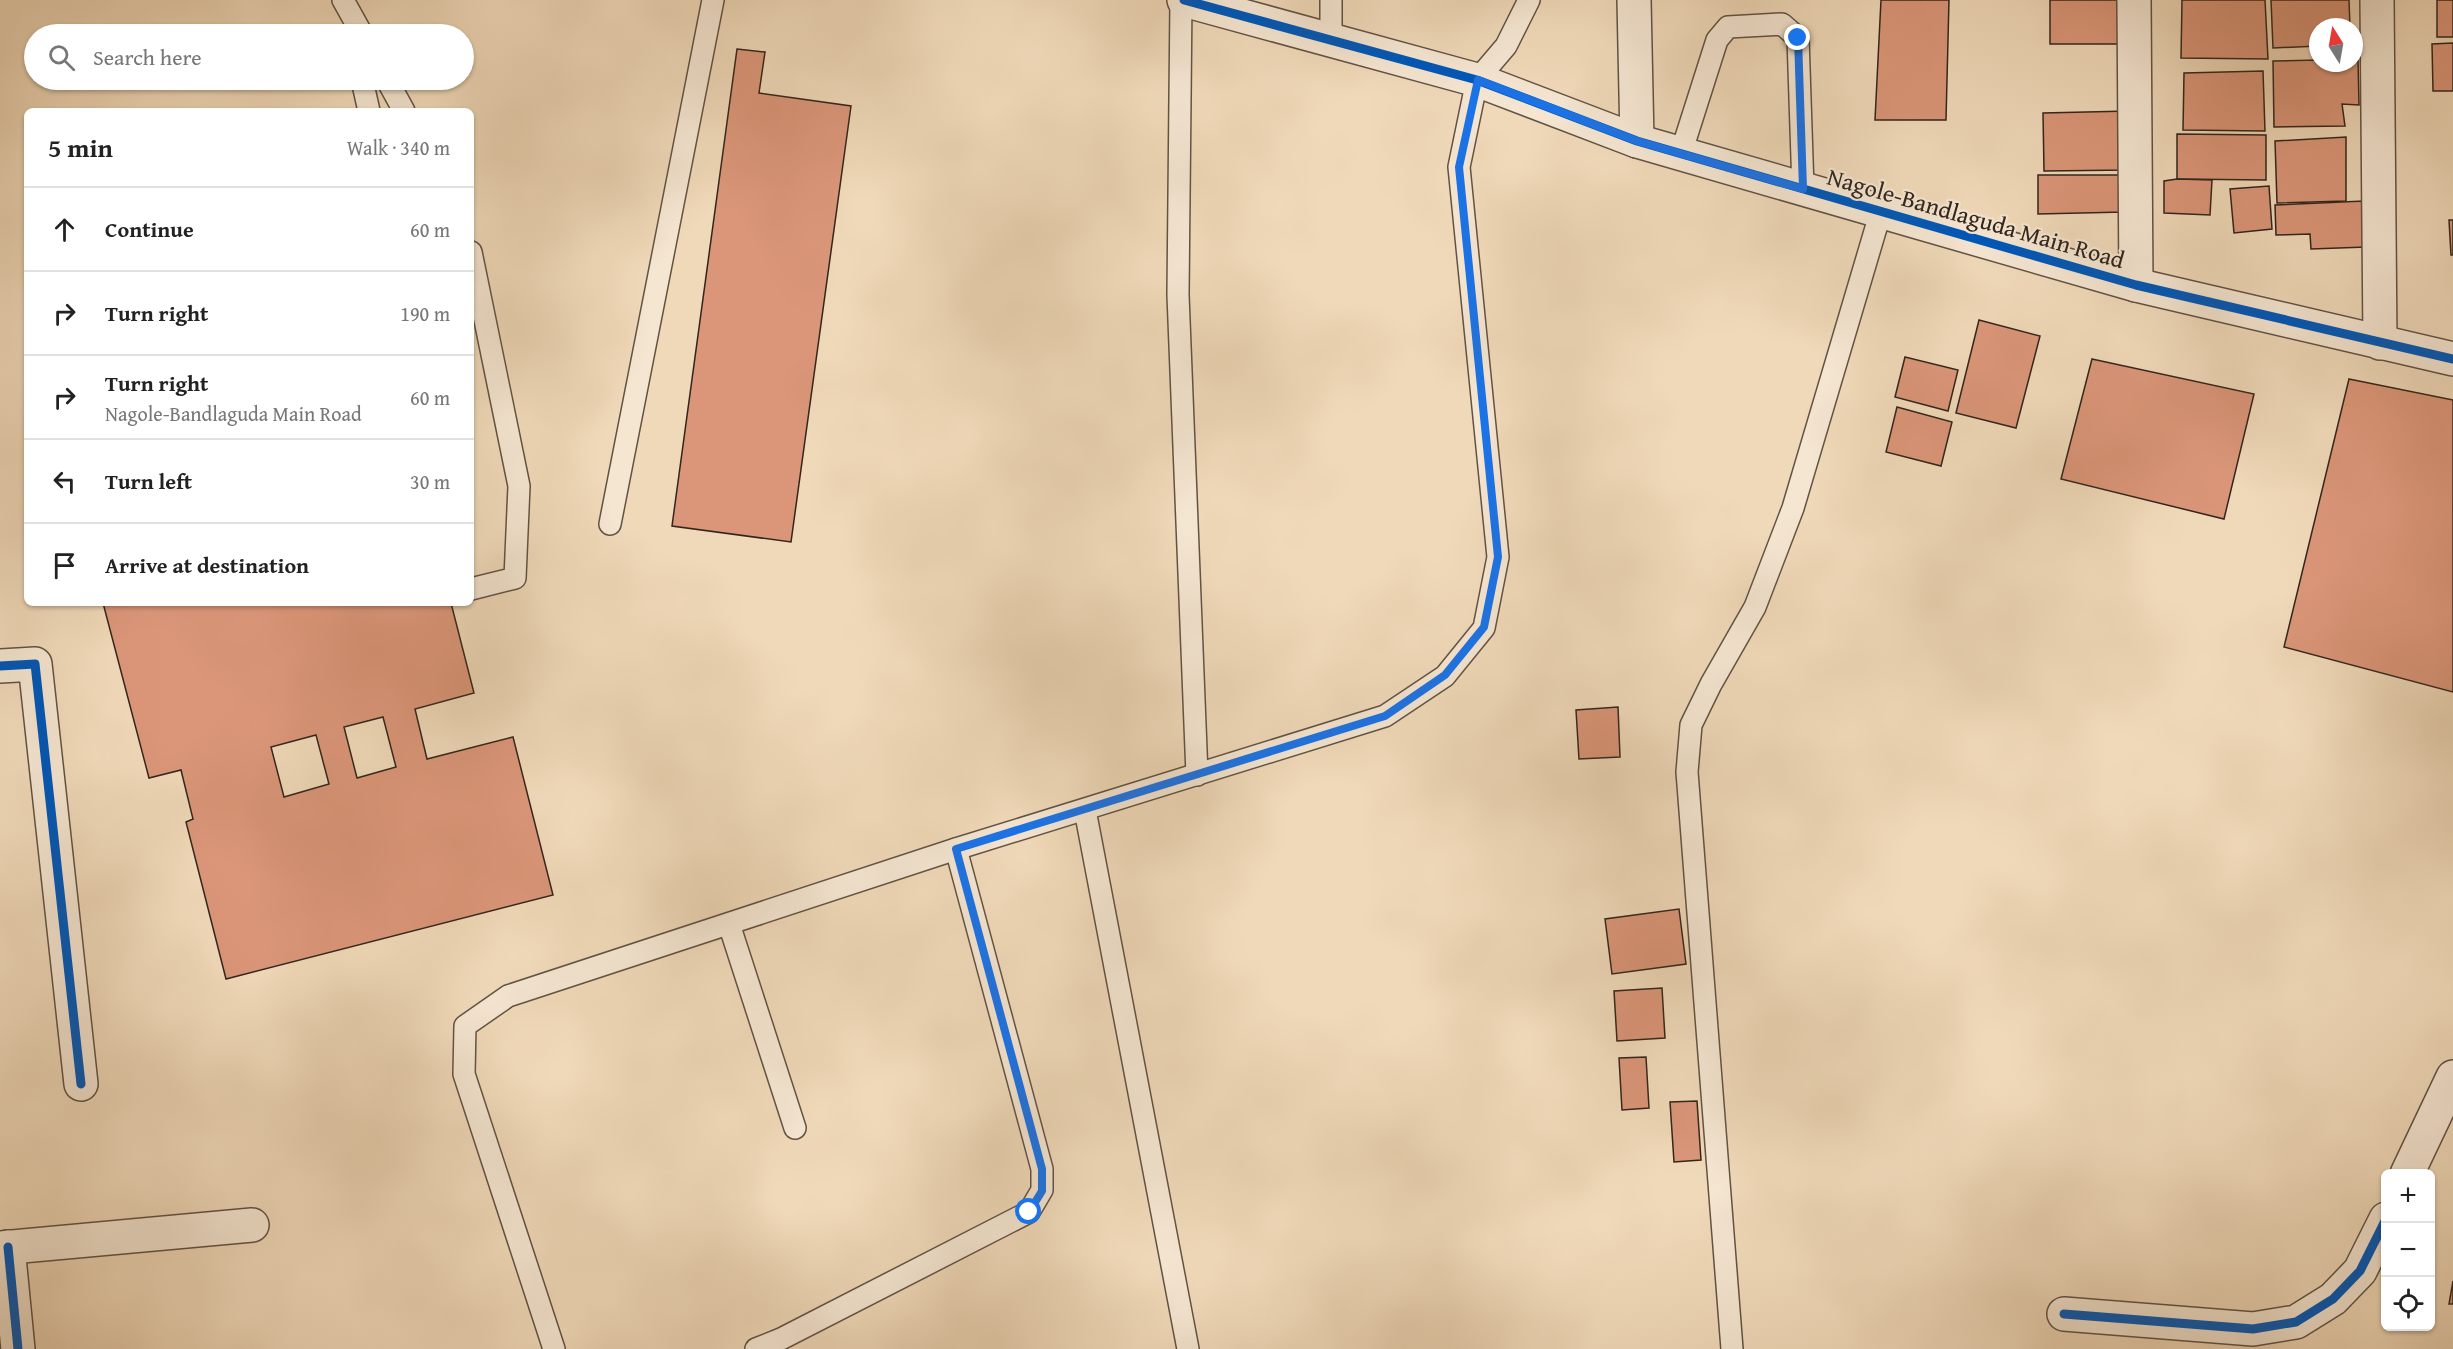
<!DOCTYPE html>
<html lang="en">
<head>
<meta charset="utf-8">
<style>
	:root { --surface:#fff; --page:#f6f6f6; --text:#222; --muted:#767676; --line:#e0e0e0 }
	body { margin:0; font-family:"Gentium Book Plus",serif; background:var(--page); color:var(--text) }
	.controls { position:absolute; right:18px; bottom:18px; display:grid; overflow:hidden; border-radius:9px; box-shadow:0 2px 4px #0004 }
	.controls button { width:54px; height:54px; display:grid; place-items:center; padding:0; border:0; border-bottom:2px solid var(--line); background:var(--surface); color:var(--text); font:30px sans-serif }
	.compass { position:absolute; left:2309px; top:18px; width:54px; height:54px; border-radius:50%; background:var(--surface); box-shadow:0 2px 4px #0004; rotate:349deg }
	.stop { position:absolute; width:18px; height:18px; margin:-14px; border:4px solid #1a73e8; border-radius:50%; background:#fff }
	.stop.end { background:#1a73e8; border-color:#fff; box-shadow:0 2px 6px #0008 }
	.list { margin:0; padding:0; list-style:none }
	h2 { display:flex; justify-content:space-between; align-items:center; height:78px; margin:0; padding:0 24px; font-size:26px }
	h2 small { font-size:20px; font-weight:400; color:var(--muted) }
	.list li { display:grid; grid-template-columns:39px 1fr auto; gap:18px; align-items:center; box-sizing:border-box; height:84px; padding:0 24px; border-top:2px solid var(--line) }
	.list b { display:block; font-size:22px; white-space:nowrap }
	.list p { margin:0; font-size:20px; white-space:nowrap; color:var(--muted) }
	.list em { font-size:20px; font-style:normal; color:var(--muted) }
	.icon { flex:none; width:33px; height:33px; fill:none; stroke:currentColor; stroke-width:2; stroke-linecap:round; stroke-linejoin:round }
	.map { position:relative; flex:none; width:2453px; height:1349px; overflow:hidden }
	.search { position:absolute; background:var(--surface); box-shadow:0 2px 4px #0004; left:24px; top:24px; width:450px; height:66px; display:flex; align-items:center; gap:15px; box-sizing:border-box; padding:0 21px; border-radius:33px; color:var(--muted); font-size:22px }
	.panel { position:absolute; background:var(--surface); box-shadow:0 2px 4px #0004; left:24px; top:108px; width:450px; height:498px; border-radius:9px }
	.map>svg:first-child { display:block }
	.building { fill:#db9679; stroke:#31261d; stroke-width:1.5; fill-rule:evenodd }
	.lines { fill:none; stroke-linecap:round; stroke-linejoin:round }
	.service-casing { stroke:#615344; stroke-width:24 }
	.minor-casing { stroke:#615344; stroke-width:36 }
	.tertiary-casing { stroke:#615344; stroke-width:36 }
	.service { stroke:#f5e6d2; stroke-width:21 }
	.minor { stroke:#f5e6d2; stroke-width:33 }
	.tertiary { stroke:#f5e6d2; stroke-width:33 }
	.cycleway-casing { stroke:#f5e6d2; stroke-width:13 }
	.cycleway { stroke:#0057b8; stroke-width:9 }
	.route { stroke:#1a73e8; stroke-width:8 }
	.labels { text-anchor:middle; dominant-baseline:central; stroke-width:4.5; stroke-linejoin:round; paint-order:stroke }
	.street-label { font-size:24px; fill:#31261d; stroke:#f5e6d2 }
</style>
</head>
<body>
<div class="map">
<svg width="2453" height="1349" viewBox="0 0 2453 1349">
	<rect width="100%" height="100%" fill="#f0d9b9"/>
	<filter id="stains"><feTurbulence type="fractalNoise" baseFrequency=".00333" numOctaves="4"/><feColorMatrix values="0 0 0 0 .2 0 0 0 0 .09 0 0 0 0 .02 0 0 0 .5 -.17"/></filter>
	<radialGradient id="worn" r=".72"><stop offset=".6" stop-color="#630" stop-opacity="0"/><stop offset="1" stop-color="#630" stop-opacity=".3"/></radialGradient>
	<g class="building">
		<path d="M1881,0H1949L1946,120H1875Z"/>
		<rect x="2050" y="0" width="69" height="44"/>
		<path d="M2182,0H2265L2268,59L2181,58Z"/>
		<path d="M2271,0H2349L2350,27H2318V46L2273,48Z"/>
		<rect x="2437" y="0" width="16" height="37"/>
		<path d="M2453,43V91H2433L2432,44Z"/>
		<path d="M737,49L765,52L759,93L851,106L791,542L672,526Z"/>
		<path d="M2318,60V63H2354V60H2358L2359,105L2342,104L2345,126L2274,127L2273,61Z"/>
		<path d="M2263,71L2265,131L2183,130L2184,73Z"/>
		<path d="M2129,111L2128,170L2044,171L2043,113Z"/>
		<path d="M2177,134L2266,135V180L2177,179Z"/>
		<path d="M2346,137V201L2277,203L2275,141Z"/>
		<path d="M2038,175H2126L2124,212L2038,214Z"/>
		<path d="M2177,179L2212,180L2210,215L2164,213V181Z"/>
		<path d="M2269,186L2272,229L2234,233L2230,189Z"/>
		<path d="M2364,201L2366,247L2311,249L2310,234L2276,235L2275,205Z"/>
		<path d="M2449,220H2453V255H2451Z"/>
		<path d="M1979,320L2040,336L2016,428L1956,413Z"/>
		<path d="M1905,357L1958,370L1948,411L1895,397Z"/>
		<path d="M2092,359L2254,394L2224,519L2061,479Z"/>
		<path d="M2349,379L2453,400V692L2284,647Z"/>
		<path d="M1897,407L1952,422L1941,466L1886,452Z"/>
		<path d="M103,603H451L474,693L415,709L427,759L513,737L553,895L226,979L186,822L193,819L181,770L149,778ZM383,717L396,767L357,778L344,727ZM316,735L329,784L284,797L271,747Z"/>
		<path d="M1618,707L1620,757L1579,759L1576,710Z"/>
		<path d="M1679,909L1686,964L1612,974L1605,919Z"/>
		<path d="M1662,988L1665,1038L1617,1041L1614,991Z"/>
		<path d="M1646,1057L1649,1108L1622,1110L1619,1058Z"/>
		<path d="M1697,1101L1701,1160L1674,1162L1670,1102Z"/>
		<path d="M2453,1281V1304H2449Z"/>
	</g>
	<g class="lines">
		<g class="service-casing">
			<g id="service">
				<path d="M343,0L362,34"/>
				<path d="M1181,0L1178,295L1197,775"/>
				<path d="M1331,40V0"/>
				<path d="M362,80L369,111"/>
				<path d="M387,80L404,111"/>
				<path d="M1681,153L1717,40L1728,27L1782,24L1798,38L1803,189"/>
				<path d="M471,252L519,486L515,578L471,589"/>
				<path d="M610,524L713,0"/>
				<path d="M1085,810L1188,1349"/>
				<path d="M729,924L795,1128"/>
				<path d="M554,1349L464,1074L465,1026L508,996L956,849L1385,716L1445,676L1484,628L1498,557L1459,167L1477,80L1506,46L1529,0"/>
				<path d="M756,1349L781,1339L1029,1212L1042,1190V1169L956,849"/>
				<path d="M1732,1349L1687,772L1691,725L1711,684L1755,607L1793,508L1881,211"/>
			</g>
		</g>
		<g class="minor-casing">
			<g id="minor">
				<path d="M1634,0L1637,141"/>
				<path d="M2134,0L2136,285"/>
				<path d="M2377,0L2380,343"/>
				<path d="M0,666L35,664L81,1084"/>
				<path d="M2407,1174L2453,1077"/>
				<path d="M8,1247L18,1349"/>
				<path d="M0,1248L252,1225"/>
				<path d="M2064,1314L2253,1329L2296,1322L2333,1299L2360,1271L2386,1219"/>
			</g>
		</g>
		<g class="tertiary-casing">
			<path id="tertiary" d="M1184,0L1477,80L1637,141L2136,285L2453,359"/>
		</g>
		<use href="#service" class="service"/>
		<use href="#minor" class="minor"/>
		<use href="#tertiary" class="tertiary"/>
		<g class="cycleway-casing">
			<g id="cycleway">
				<path d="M1184,0L1477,80L1637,141L2136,285L2453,359"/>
				<path d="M0,666L35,664L81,1084"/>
				<path d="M8,1247L18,1349"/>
				<path d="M2064,1314L2253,1329L2296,1322L2333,1299L2360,1271L2386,1219"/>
			</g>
		</g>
		<use href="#cycleway" class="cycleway"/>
	</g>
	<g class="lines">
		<path class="route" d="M1029,1212L1042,1191V1169L956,849L1385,716L1445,675L1484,627L1498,557L1459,167L1478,80L1637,141L1803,189L1798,38"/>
	</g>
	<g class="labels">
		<g class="street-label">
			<text transform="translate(1976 218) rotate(16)">Nagole-Bandlaguda Main Road</text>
		</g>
	</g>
	<rect width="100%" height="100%" filter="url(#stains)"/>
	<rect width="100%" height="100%" fill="url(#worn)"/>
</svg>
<div class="controls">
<button>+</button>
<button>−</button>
<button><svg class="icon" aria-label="locate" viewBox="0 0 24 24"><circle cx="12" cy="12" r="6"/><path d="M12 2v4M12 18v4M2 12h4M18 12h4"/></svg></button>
</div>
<svg class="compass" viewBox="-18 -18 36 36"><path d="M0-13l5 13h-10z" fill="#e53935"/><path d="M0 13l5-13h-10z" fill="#767676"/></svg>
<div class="stop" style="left:1029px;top:1212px"></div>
<div class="stop end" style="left:1798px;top:38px"></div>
<div class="search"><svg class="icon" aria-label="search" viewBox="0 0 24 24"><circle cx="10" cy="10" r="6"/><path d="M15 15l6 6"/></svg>Search here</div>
<section class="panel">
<h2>5 min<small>Walk · 340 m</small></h2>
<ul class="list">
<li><svg class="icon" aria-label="ahead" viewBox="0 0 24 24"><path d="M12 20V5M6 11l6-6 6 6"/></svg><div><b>Continue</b></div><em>60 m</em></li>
<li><svg class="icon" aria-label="right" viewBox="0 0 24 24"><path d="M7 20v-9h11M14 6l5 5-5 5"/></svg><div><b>Turn right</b></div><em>190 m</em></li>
<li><svg class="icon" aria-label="right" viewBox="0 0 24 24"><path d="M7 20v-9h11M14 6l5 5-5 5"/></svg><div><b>Turn right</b><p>Nagole-Bandlaguda Main Road</p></div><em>60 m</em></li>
<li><svg class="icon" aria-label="left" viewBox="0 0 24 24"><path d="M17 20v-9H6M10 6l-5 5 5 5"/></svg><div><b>Turn left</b></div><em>30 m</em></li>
<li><svg class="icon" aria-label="arrive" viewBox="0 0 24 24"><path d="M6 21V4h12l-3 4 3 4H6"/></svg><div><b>Arrive at destination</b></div></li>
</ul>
</section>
</div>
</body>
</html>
